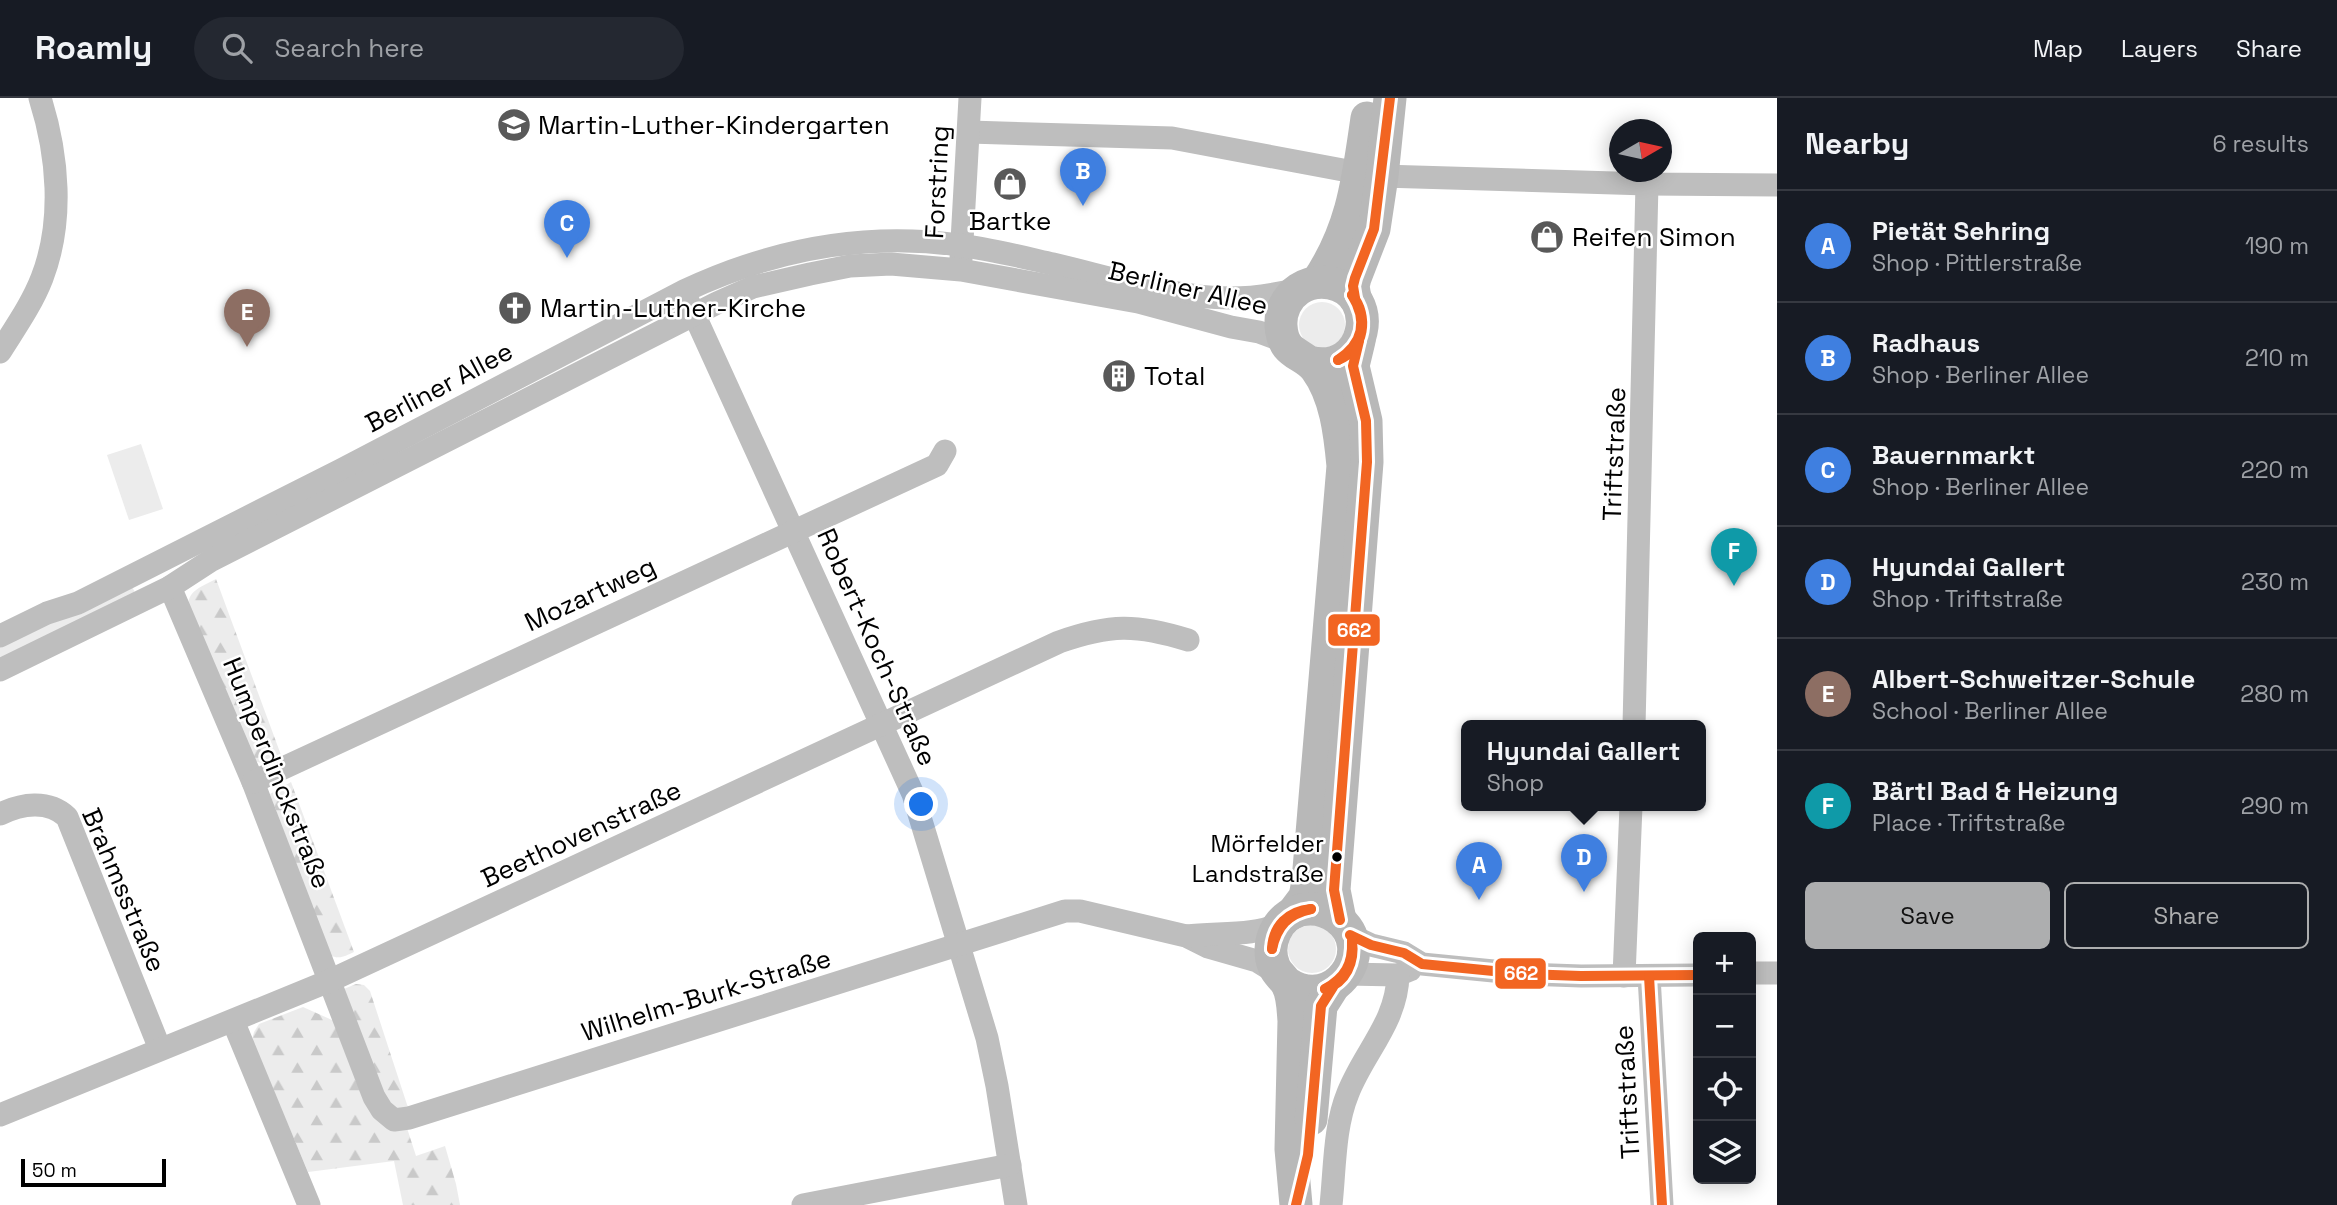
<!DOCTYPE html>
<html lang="en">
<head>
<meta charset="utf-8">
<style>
	:root { --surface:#171b24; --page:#242831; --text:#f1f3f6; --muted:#9ea1a6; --line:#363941; --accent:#adaeaf }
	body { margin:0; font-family:"Space Grotesk",sans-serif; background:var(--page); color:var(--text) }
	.controls { position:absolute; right:21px; bottom:21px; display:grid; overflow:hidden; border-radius:10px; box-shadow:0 4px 18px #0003 }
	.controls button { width:63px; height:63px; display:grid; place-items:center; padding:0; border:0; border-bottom:2px solid var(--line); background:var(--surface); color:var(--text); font:35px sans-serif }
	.compass { position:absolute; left:1609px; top:21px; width:63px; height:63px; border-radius:50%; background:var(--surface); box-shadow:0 4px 18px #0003; rotate:81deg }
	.scale { position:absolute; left:21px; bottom:18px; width:145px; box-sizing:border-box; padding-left:7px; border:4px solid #000; border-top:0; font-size:19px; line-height:24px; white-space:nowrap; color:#000; -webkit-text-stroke:5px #fff; paint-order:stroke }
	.you { position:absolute; left:922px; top:707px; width:24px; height:24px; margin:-18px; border:5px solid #fff; border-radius:50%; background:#1a73e8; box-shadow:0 0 0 10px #1a73e833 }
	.badge { display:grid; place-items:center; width:46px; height:46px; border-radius:50%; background:var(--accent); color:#fff; font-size:23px; font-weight:700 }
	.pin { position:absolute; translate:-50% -58px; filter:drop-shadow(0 2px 4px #0008) }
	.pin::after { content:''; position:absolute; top:37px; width:24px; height:21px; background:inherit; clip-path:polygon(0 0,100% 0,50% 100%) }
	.popup { position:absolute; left:1461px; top:622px; width:245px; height:91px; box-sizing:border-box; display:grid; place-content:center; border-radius:10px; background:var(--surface); filter:drop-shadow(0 2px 5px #0005); font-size:23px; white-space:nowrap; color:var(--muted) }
	.popup b { font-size:26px; color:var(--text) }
	.popup::after { content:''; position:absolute; left:50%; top:100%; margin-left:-14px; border:14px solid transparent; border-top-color:var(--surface) }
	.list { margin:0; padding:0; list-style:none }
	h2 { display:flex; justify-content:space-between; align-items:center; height:91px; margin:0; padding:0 28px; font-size:30px }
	h2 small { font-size:23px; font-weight:400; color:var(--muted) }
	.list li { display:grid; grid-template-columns:46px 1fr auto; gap:21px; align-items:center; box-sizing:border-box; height:112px; padding:0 28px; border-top:2px solid var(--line) }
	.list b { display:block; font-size:26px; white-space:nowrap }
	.list p { margin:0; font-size:23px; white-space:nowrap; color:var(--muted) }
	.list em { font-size:23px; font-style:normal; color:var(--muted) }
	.actions { display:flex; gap:14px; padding:21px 28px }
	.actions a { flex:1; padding:16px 0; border:2px solid var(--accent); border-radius:10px; text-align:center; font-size:24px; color:var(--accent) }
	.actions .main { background:var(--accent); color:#111 }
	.icon { flex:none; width:38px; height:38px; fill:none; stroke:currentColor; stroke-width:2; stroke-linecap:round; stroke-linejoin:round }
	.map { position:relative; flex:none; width:1777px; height:1107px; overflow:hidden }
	header { display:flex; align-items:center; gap:42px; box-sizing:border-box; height:98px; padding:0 35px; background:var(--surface); border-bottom:2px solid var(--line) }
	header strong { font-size:33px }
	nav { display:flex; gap:38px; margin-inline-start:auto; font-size:24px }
	.search { width:490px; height:63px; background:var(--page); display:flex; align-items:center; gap:18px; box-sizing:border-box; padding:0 24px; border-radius:38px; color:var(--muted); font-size:26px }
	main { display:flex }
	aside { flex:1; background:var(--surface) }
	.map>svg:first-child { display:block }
	.grass { fill:#ececec }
	.forest { fill:url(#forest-firs) }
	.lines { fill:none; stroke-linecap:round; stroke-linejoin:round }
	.street { stroke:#bebebe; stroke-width:23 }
	.secondary { stroke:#b8b8b8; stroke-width:33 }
	.bus-1-casing { stroke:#fff; stroke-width:16 }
	.bus-1 { stroke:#f26522; stroke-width:10 }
	.bus-dot { fill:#000; stroke:#fff; stroke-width:2.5 }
	.labels { text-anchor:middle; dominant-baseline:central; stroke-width:5; stroke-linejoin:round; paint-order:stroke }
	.bus-label { font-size:24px; fill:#000; stroke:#fff; text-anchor:end }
	.poi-label { font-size:26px; fill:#000; stroke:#fff; text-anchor:start }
	.street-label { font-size:26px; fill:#000; stroke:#fff }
	.line-badge { stroke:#fff; stroke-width:2.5 }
	.badge-label { font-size:19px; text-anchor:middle; font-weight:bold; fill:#fff }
</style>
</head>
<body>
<header>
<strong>Roamly</strong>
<div class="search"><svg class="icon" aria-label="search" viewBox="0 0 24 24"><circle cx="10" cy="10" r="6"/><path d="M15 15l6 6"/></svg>Search here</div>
<nav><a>Map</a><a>Layers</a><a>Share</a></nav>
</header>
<main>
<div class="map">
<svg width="1777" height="1107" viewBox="0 0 1777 1107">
	<defs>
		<pattern id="forest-firs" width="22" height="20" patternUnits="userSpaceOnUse" patternTransform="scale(1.75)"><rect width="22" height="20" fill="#ececec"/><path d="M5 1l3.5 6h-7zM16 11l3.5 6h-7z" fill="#c9c9c9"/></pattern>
	</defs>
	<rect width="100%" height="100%" fill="#fff"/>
	<g class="grass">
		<circle cx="1322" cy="227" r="23"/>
		<path d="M141,346L163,411L129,422L107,357Z"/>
		<path d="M130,484L136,497L0,562V544Z"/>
		<circle cx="1312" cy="851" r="24"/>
	</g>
	<g class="forest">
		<path d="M216,481L281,657C270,662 262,669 251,661L188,508C188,492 203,488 216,481Z"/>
		<path d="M291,684L354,854C345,858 340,862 329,857L270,696Z"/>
		<path d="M356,886L364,887L370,893L414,1028L407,1030L416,1058L445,1048L456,1086L460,1107H403L394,1063L308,1074L252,942L254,934L259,926L303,909L332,922L349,917L339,893Z"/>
	</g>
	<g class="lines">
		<g class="street">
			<path d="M969,34L1172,40L1359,75"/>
			<path d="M1382,78L1647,86L1777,87"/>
			<path d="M961,161L970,0"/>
			<path d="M689,205L913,696L987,940L997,988L1016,1107"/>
			<path d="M0,254C15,230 32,206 42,180C64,123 58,57 40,0"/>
			<path d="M170,489L253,684L374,999L382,1012L394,1022L409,1020L1065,813H1080L1186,838L1208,849L1257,863L1278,876"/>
			<path d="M0,538L47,515L78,505L341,372L684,193C771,152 863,134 959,147C990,151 1022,159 1053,166C1109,179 1173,200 1231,200C1254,200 1277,196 1299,191"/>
			<path d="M0,572L170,489L210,463L717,205L753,189L810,176L850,168L891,166L961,172L1138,204L1231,229L1259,234L1284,243"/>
			<path d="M1634,628L1647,86"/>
			<path d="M253,684L937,367L945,353"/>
			<path d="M0,716C21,706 48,701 67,719L160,951"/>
			<path d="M1350,837L1371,847L1404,855L1422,866L1524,876L1581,878L1698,877"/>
			<path d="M1187,838C1216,834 1255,839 1280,825"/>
			<path d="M1751,875H1777"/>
			<path d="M1346,876L1398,877L1410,872"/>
			<path d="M1624,878L1631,708"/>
			<path d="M1649,878L1662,1107"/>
			<path d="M233,923L309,1107"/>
			<path d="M0,1017L329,883L1059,544C1110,526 1136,526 1188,542"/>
			<path d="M803,1107L1010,1067"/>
			<path d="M1331,1107C1335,1070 1334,1029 1348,995C1364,954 1397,924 1398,877"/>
		</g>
		<g class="secondary">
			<path d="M1317,184C1353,131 1358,82 1367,20"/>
			<path d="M1355,200L1353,188L1355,180L1374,131L1382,78L1390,0"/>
			<path d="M1293,815L1305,799L1308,783L1343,368C1340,336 1336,298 1316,271C1303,254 1283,258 1281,228C1280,213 1287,199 1299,191C1308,185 1319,183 1330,185C1383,195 1367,279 1309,264"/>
			<path d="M1340,822L1334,792L1367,364L1366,323L1353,268L1359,243"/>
			<path d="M1287,885C1334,916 1379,852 1337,820C1326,812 1314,809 1301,812C1277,818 1265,846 1274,868C1277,876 1283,879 1287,886C1293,896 1293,911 1294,923L1291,1051L1296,1107"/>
			<path d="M1311,1021L1321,908L1333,889"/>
		</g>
		<g class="bus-1-casing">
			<g id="bus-1">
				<path d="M1355,200L1353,188L1355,180L1374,131L1390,0"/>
				<path d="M1338,262C1364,245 1368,223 1352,197"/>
				<path d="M1338,262C1365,252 1369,217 1352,197"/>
				<path d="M1340,822L1334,792L1367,364L1366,323L1353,268L1359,243"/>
				<path d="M1350,837L1371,847L1404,855L1422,866L1524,876L1581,878L1698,877"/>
				<path d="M1272,851C1273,828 1288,813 1311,811"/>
				<path d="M1272,851C1277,828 1288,816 1311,811"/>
				<path d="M1649,878L1662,1107"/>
				<path d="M1325,891C1345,880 1353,866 1352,843"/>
				<path d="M1325,891C1346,885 1355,864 1352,843"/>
				<path d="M1296,1107L1308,1057L1321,908L1333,889"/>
			</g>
		</g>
		<use href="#bus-1" class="bus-1"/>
	</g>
	<defs>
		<g id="school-disc" transform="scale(1.75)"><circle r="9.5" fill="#595959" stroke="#fff"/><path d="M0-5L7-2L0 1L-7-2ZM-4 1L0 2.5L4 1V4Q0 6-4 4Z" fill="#fff"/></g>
		<g id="shop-disc" transform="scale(1.75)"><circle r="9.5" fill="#595959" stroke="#fff"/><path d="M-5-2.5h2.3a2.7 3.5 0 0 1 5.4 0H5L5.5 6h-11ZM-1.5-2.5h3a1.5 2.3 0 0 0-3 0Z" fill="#fff"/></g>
		<g id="church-disc" transform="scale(1.75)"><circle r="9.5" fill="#595959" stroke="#fff"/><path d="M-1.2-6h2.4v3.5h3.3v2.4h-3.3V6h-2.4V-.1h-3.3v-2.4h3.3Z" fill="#fff"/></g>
		<g id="building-disc" transform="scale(1.75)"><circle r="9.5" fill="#595959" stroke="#fff"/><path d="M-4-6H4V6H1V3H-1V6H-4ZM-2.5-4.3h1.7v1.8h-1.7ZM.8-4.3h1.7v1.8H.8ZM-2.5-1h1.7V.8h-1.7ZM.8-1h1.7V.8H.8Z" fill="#fff"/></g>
	</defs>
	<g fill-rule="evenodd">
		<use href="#school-disc" x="514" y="27"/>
		<use href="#shop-disc" x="1010" y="86"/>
		<use href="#shop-disc" x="1547" y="139"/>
		<use href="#church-disc" x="515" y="210"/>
		<use href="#building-disc" x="1119" y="278"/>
	</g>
	<circle class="bus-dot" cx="1337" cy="759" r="6"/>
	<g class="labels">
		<g class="bus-label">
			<text x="1324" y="745">Mörfelder<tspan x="1324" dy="30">Landstraße</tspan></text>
		</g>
		<g class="poi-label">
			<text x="538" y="27">Martin-Luther-Kindergarten</text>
			<text x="1010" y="123" text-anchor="middle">Bartke</text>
			<text x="1572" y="139">Reifen Simon</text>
			<text x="540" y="210">Martin-Luther-Kirche</text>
			<text x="1144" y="278">Total</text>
		</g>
		<g class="street-label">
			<text transform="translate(937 84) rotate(-87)">Forstring</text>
			<text transform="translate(1188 190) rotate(13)">Berliner Allee</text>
			<text transform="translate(439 289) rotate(-28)">Berliner Allee</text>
			<text transform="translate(1614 356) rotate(-88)">Triftstraße</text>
			<text transform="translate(590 496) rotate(-25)">Mozartweg</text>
			<text transform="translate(877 549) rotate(66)">Robert-Koch-Straße</text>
			<text transform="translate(277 675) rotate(68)">Humperdinckstraße</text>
			<text transform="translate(581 736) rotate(-25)">Beethovenstraße</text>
			<text transform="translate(124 792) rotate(67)">Brahmsstraße</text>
			<text transform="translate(706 897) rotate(-17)">Wilhelm-Burk-Straße</text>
			<text transform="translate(1627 994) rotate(-93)">Triftstraße</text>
		</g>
	</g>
	<g class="line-badge">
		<rect x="1327" y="515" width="54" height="34" rx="7" fill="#f26522"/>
		<rect x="1494" y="859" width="53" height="33" rx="7" fill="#f26522"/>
	</g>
	<g class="badge-label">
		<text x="1354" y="539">662</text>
		<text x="1521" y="882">662</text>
	</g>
</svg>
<div class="controls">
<button>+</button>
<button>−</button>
<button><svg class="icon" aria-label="locate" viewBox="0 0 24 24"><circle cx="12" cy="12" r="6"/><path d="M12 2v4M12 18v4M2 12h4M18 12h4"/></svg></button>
<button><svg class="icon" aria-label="layers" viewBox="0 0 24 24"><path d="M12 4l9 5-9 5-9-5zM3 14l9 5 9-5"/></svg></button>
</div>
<svg class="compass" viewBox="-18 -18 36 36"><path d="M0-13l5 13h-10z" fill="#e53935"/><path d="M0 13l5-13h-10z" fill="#9ea1a6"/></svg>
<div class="scale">50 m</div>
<div class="you"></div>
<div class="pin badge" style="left:1479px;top:802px;background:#3f7fe0">A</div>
<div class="pin badge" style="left:1083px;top:108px;background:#3f7fe0">B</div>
<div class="pin badge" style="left:567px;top:160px;background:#3f7fe0">C</div>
<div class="pin badge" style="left:1584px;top:794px;background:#3f7fe0">D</div>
<div class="popup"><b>Hyundai Gallert</b>Shop</div>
<div class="pin badge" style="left:247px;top:249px;background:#8d6e63">E</div>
<div class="pin badge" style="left:1734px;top:488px;background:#0f9aa8">F</div>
</div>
<aside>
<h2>Nearby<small>6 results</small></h2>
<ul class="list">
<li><span class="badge" style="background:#3f7fe0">A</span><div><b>Pietät Sehring</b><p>Shop · Pittlerstraße</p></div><em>190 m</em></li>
<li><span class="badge" style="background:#3f7fe0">B</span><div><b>Radhaus</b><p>Shop · Berliner Allee</p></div><em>210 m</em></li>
<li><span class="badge" style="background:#3f7fe0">C</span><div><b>Bauernmarkt</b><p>Shop · Berliner Allee</p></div><em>220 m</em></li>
<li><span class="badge" style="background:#3f7fe0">D</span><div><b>Hyundai Gallert</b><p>Shop · Triftstraße</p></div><em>230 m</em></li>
<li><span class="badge" style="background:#8d6e63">E</span><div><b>Albert-Schweitzer-Schule</b><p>School · Berliner Allee</p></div><em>280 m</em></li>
<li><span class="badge" style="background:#0f9aa8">F</span><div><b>Bärtl Bad &amp; Heizung</b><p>Place · Triftstraße</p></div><em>290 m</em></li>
</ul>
<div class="actions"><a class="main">Save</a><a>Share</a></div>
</aside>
</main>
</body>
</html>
